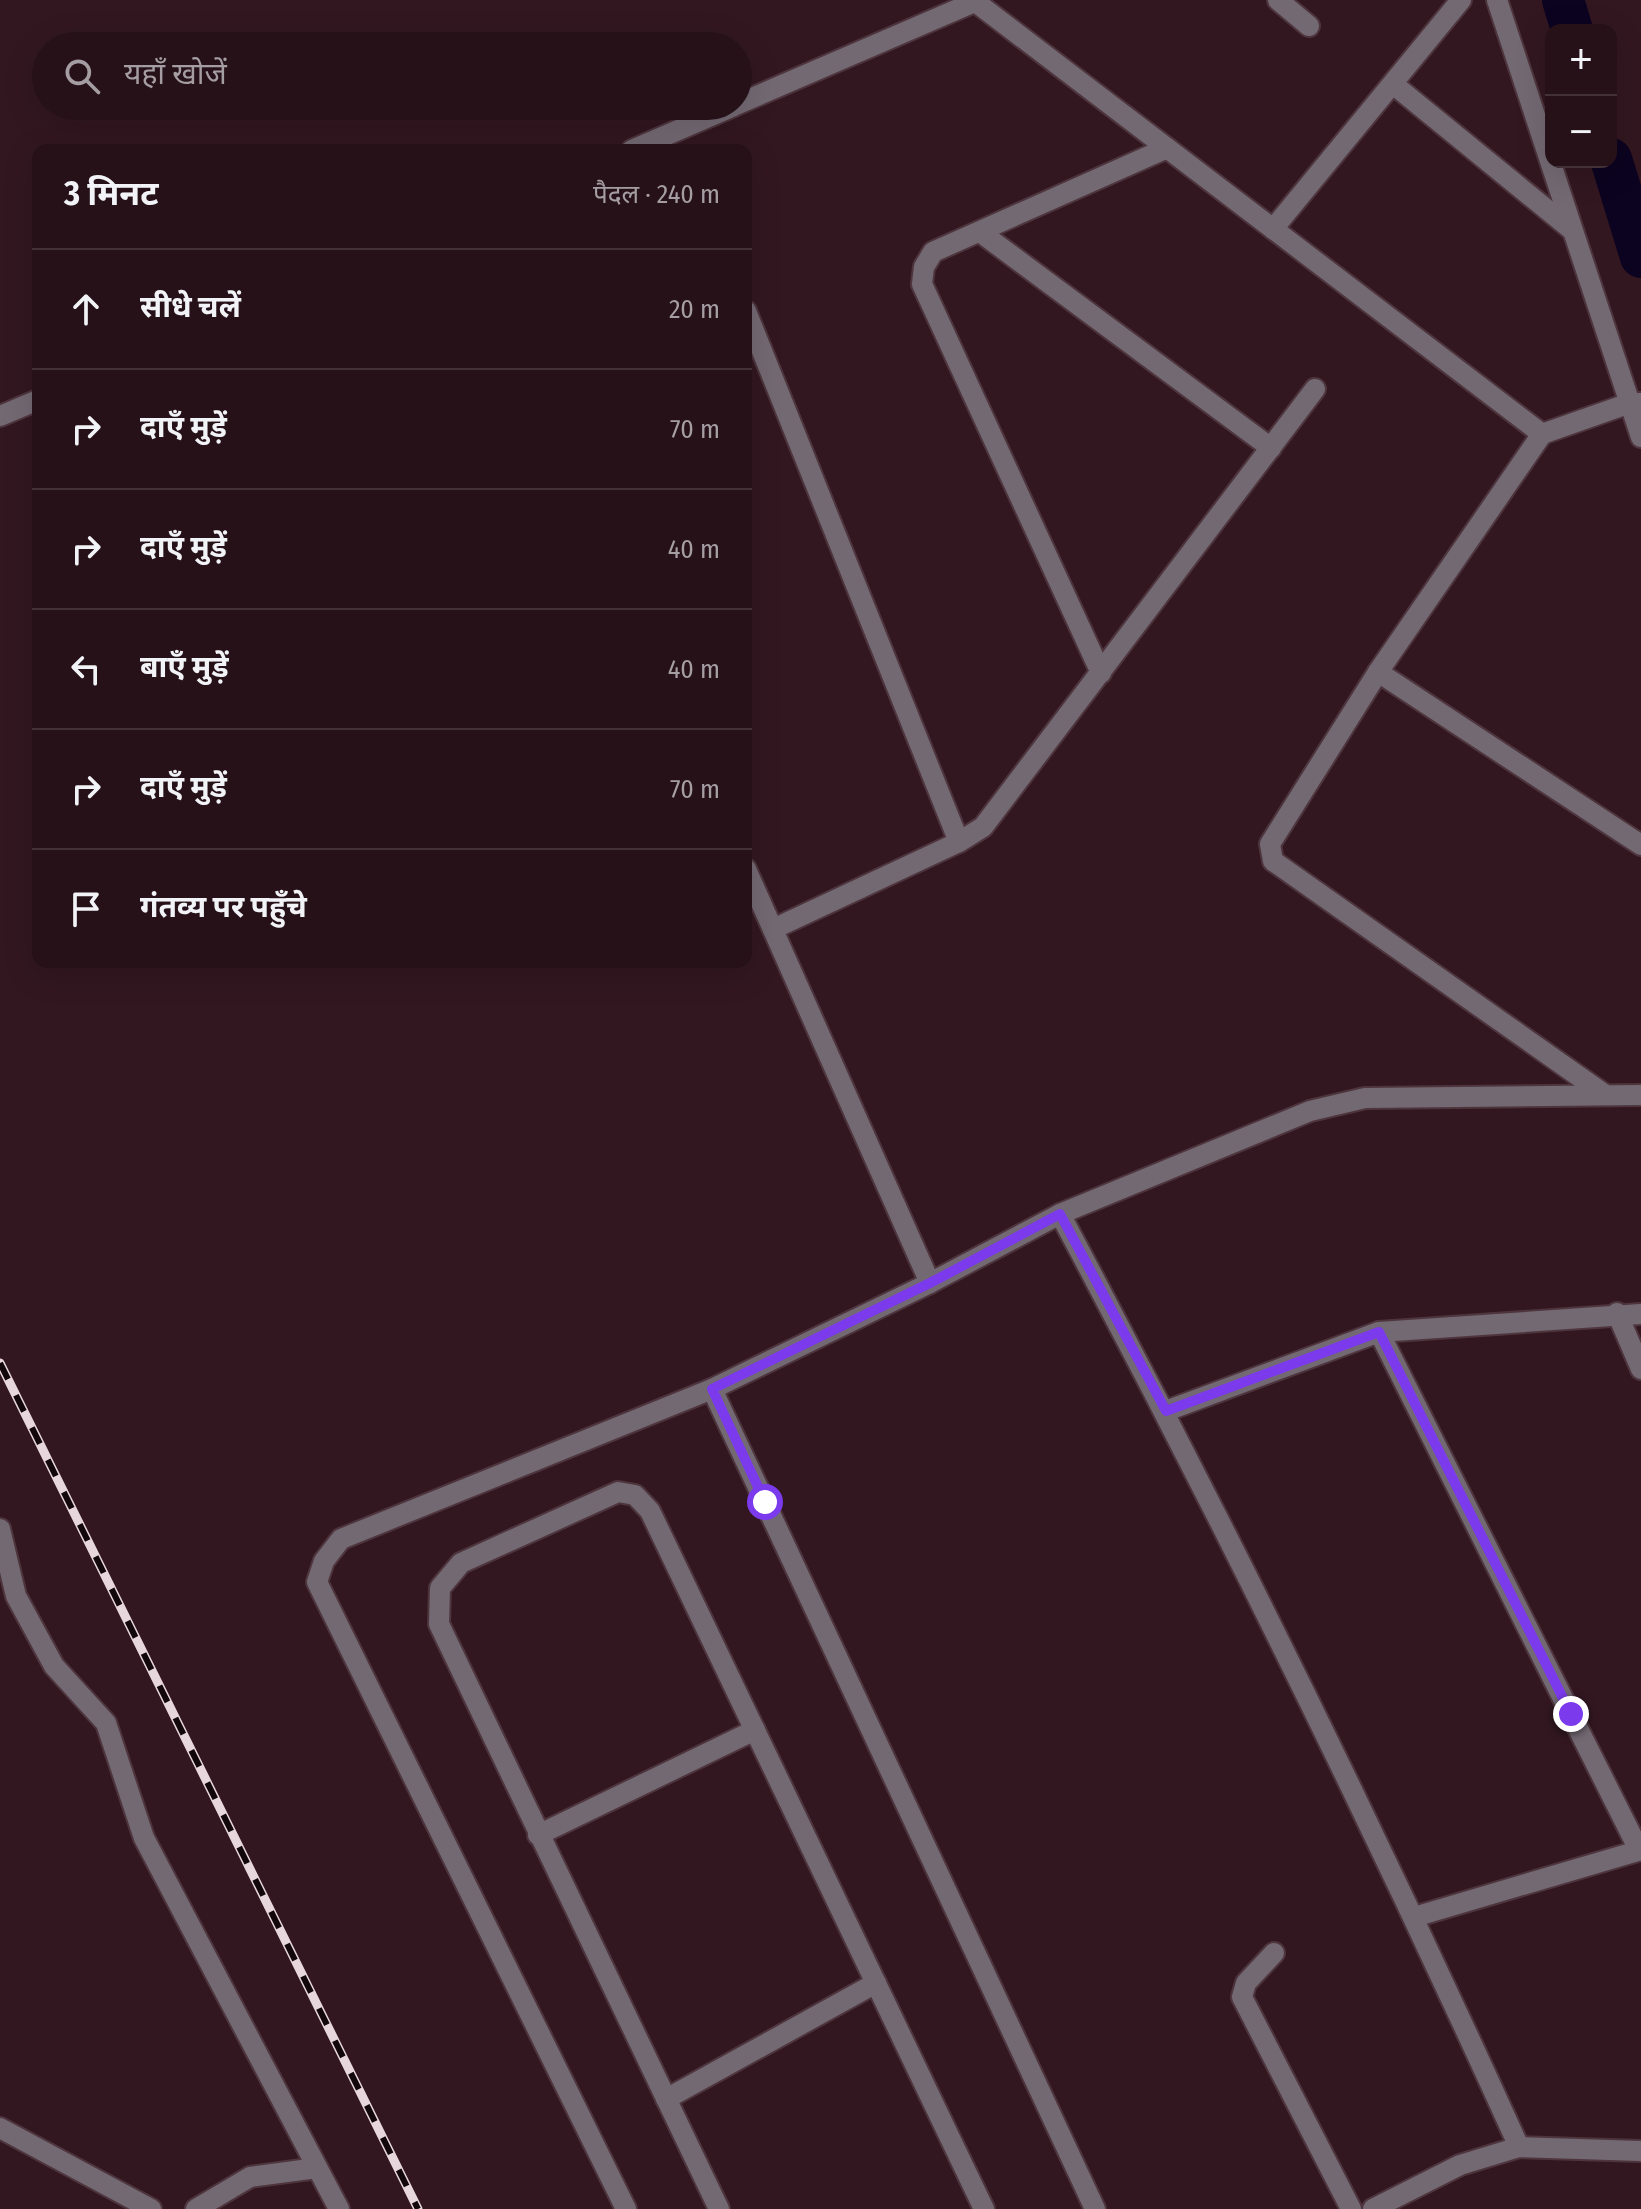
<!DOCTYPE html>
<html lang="hi">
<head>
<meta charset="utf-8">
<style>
	:root { --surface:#261118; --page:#321f25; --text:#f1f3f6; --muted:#a49da2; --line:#423137 }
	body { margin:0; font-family:"Fira Sans Condensed","Noto Sans Devanagari",sans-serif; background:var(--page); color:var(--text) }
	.controls { position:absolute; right:24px; top:24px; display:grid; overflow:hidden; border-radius:16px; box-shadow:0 8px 32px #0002 }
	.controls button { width:72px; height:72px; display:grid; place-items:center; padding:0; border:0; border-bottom:2px solid var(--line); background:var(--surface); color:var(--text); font:40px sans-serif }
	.stop { position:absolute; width:24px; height:24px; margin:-18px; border:6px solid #7c3aed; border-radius:50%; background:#fff }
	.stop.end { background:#7c3aed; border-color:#fff; box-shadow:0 2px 8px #0008 }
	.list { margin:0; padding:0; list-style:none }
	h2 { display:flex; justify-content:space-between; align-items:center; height:104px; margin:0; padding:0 32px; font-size:34px }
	h2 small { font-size:26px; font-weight:400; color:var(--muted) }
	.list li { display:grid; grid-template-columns:52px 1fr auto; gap:24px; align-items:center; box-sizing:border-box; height:120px; padding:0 32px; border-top:2px solid var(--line) }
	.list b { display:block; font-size:30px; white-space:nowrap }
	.list em { font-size:26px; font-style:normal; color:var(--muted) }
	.icon { flex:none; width:44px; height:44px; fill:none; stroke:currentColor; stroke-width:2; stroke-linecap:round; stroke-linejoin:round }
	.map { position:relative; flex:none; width:1641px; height:2209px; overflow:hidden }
	.search { position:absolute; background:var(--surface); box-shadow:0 8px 32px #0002; left:32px; top:32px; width:720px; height:88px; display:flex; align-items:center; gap:20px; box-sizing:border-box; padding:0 28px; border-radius:44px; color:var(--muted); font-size:30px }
	.panel { position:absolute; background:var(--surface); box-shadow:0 8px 32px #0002; left:32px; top:144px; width:720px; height:824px; border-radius:16px }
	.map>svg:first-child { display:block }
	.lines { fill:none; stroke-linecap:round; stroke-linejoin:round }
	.canal { stroke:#0c0320; stroke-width:42 }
	.street-casing { stroke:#4e353d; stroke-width:24 }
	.street { stroke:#736973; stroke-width:20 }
	.rail-casing { stroke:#e7d6db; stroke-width:9 }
	.rail { stroke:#12070a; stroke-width:6; stroke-dasharray:18; stroke-linecap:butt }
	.route { stroke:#7c3aed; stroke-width:10 }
</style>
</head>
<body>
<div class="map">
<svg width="1641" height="2209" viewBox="0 0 1641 2209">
	<rect width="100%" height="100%" fill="#321720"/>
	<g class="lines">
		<g class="canal">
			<path d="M1563,0L1572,30"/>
			<path d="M1611,159L1641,257"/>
		</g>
		<g class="street-casing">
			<g id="street">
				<path d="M973,0L1542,434L1630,403H1641"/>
				<path d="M1278,0L1309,26"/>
				<path d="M1497,0L1641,437"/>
				<path d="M1393,84L1572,230"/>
				<path d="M738,104L979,0"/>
				<path d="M632,150L734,106"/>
				<path d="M1273,229L1461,0"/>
				<path d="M980,232L1271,448"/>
				<path d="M746,311L959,842"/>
				<path d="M0,416L38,400"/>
				<path d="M1542,434L1378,672L1270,844L1273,861L1604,1094"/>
				<path d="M1378,672L1641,845"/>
				<path d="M1101,673L922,284L924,267L933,252L1167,148"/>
				<path d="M746,869L930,1283"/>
				<path d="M773,929L959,842L983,827L1315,389"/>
				<path d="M1060,1214C1223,1520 1376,1831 1519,2147"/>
				<path d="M1617,1313L1641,1369"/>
				<path d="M1379,1332L1639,1850"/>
				<path d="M712,1389L1095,2209"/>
				<path d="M1166,1411L1379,1332L1641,1314"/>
				<path d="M0,1529L16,1596L54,1666L106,1723L144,1838L339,2209"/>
				<path d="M538,1835L755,1730"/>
				<path d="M1414,1917L1641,1850"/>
				<path d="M1274,1953L1246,1983L1242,1997L1351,2209"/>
				<path d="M666,2099L876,1983"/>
				<path d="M0,2128L151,2209"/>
				<path d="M196,2209L250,2177L317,2168"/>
				<path d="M626,2209L317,1582L324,1561L341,1539L712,1389L930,1283L1060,1214L1310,1111L1365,1098L1641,1095"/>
				<path d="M719,2209L439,1624L440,1588L461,1563L618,1492L635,1495L650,1511L984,2209"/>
				<path d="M1373,2209L1460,2165L1519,2147L1641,2151"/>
			</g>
		</g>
		<use href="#street" class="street"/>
		<g class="rail-casing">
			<path id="rail" d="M0,1363L418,2209"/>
		</g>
		<use href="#rail" class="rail"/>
	</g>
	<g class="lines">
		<path class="route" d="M765,1502L712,1389L930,1283L1060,1214L1166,1411L1379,1332L1571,1714"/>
	</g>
</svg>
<div class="controls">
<button>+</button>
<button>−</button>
</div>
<div class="stop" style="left:765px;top:1502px"></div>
<div class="stop end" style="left:1571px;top:1714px"></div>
<div class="search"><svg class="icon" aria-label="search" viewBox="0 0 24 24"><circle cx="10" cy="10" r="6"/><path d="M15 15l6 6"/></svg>यहाँ खोजें</div>
<section class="panel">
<h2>3 मिनट<small>पैदल · 240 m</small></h2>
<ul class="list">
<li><svg class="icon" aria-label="ahead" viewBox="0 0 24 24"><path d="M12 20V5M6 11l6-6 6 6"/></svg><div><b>सीधे चलें</b></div><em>20 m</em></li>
<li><svg class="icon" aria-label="right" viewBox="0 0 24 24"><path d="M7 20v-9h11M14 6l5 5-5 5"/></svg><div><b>दाएँ मुड़ें</b></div><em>70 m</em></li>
<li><svg class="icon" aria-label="right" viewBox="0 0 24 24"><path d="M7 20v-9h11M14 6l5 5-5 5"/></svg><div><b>दाएँ मुड़ें</b></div><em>40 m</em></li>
<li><svg class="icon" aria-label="left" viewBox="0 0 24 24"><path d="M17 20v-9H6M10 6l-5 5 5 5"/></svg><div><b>बाएँ मुड़ें</b></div><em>40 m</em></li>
<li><svg class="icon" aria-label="right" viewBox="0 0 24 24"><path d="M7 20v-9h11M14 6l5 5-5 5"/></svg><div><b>दाएँ मुड़ें</b></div><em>70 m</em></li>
<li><svg class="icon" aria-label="arrive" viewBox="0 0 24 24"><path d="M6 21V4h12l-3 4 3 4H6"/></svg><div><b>गंतव्य पर पहुँचे</b></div></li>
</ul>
</section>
</div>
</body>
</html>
